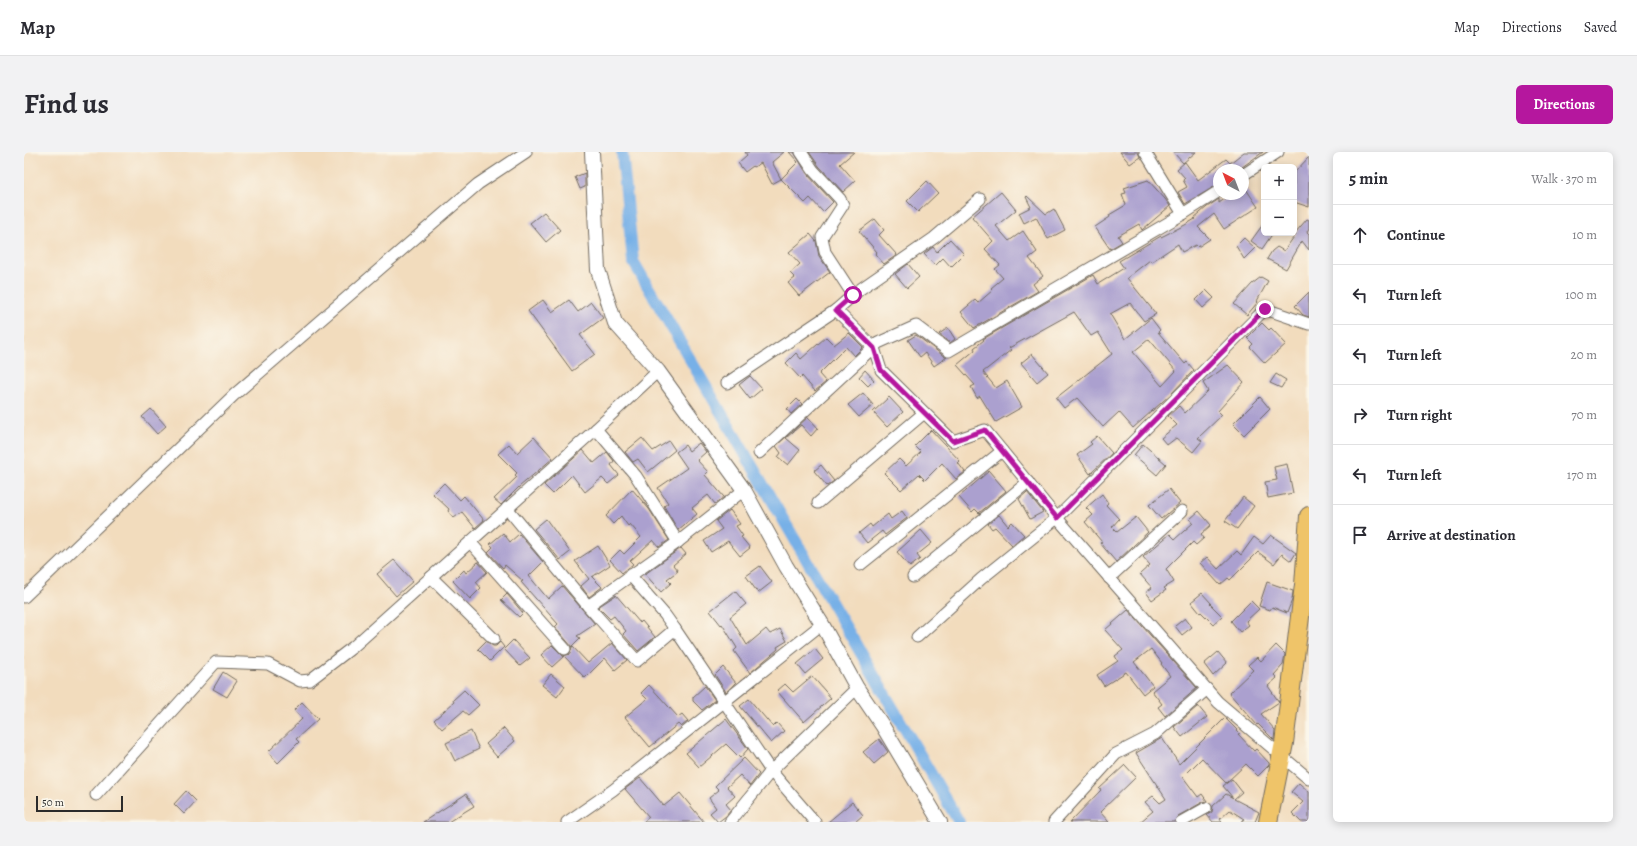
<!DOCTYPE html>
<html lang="en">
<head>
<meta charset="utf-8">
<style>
	:root { --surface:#fff; --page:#f2f2f3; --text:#2b2b33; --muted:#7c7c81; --line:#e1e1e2; --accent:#b5179e }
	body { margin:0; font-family:Alegreya,serif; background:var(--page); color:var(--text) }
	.controls { position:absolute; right:12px; top:12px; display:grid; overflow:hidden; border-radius:6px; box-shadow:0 2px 10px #0003 }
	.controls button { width:36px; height:36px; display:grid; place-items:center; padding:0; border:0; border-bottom:1px solid var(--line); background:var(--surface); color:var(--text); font:20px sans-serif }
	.compass { position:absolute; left:1189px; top:12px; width:36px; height:36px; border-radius:50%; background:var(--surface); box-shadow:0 2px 10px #0003; rotate:318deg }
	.scale { position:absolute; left:12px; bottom:10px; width:87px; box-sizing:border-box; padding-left:4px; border:2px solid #2b2b2b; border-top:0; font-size:11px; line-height:14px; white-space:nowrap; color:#2b2b2b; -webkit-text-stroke:3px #fbf7ec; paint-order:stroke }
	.stop { position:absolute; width:12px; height:12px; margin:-9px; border:3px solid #b5179e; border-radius:50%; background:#fff }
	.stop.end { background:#b5179e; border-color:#fff; box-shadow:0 1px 4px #0008 }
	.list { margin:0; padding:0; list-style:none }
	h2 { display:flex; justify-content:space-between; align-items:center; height:52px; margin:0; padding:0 16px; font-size:17px }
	h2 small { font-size:13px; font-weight:400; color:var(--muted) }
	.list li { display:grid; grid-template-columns:26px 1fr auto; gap:12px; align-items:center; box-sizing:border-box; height:60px; padding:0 16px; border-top:1px solid var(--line) }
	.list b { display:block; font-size:15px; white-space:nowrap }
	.list em { font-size:13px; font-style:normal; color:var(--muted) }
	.icon { flex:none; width:22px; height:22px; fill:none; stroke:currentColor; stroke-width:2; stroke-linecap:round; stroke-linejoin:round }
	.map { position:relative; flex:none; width:1285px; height:670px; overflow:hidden; border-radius:6px }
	header { display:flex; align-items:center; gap:24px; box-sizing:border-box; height:56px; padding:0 20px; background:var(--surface); border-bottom:1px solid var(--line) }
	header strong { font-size:19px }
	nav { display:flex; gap:22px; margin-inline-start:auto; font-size:14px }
	.intro { display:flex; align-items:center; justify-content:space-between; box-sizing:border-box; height:96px; padding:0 24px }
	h1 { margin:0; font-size:28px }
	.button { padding:10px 18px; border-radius:6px; background:var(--accent); color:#fff; font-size:14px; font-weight:700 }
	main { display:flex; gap:24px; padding:0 24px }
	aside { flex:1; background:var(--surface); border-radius:6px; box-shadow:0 2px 10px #0003 }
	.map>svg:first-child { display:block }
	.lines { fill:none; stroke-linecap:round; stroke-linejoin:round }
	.canal { stroke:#77b0e7; stroke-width:12 }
	.building { fill:#aba0cf; fill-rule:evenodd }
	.minor-casing { stroke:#71695e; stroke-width:13 }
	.tertiary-casing { stroke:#71695e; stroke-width:16 }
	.primary-casing { stroke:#71695e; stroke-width:20 }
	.minor { stroke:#fff; stroke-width:11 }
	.tertiary { stroke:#fff; stroke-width:14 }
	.primary { stroke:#efc469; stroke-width:18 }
	.route { stroke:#b5179e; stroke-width:5 }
</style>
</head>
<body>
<header>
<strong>Map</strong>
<nav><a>Map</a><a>Directions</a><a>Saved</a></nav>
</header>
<div class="intro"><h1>Find us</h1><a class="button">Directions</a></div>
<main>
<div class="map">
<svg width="1285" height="670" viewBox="0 0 1285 670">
	<rect width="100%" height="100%" fill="#fbf7ec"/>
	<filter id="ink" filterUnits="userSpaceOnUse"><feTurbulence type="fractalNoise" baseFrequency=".025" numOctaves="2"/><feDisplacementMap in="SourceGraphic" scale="8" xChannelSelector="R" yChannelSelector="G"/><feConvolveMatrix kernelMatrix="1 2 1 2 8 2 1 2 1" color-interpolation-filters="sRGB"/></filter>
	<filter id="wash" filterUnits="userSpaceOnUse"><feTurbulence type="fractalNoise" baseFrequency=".012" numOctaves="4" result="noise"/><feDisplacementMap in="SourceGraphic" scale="16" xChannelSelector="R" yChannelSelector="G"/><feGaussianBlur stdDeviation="0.9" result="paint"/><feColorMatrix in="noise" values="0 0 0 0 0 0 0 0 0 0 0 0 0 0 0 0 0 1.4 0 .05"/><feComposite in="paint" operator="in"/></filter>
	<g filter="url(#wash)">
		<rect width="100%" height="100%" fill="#f2dcbd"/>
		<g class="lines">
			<path class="canal" d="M598,0L609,109L935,670"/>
		</g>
		<g id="blocks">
			<g class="building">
				<path d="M721,0H760L748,10L757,27L774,10L765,0H770L783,22L809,50L799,60L786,46L781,51L757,27L748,32L737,11L730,15L729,14L721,20L714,11L723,3Z"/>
				<path d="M785,0H830L816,12L831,29L819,40L795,14Z"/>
				<path d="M1096,0H1114L1116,5L1106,12Z"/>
				<path d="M1149,0H1172L1159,11Z"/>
				<path d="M1220,0H1239L1214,18H1195V32L1161,52L1154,40L1163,35L1159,28L1161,26L1153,17L1161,10L1174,28L1202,7L1206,11Z"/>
				<path d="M1285,5V55L1270,50V21Z"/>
				<path d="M561,21V35L556,37L551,25Z"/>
				<path d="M1124,28L1141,47L1146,54L1118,78L1115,72L1094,84L1098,90L1086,97L1071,75L1086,65L1085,63L1102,53L1098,42L1102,41L1100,36Z"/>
				<path d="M903,29L914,41L894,60L883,49Z"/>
				<path d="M1222,37L1234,55L1200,77L1190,62L1174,75L1186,87L1174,95L1172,93L1158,100L1154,92L1127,110L1126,108L1103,126L1132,162L1120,169L1106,151L1086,162L1101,187L1127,166L1136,178L1134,180L1161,212L1163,210L1170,218L1147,242L1109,276L1095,260L1079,275L1053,246L1040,256L1032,246L1088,202L1074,180L1067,184L1050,160L985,196L987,198L959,220L972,236L983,229L998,255L972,270L956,244L953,246L947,235L951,233L933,213L951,198L950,196L960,188L959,187L1069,123L1074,132L1100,116L1095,109L1137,84V85L1161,73L1171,67L1170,66L1183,55L1195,47V51L1205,44L1207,47L1214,42H1219V39ZM1125,187L1152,219L1138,234L1109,200Z"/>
				<path d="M977,40L992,58L972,74L985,89L999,79L1013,100L1005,106L1019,124L1009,132L1014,139L950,176L937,160L951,148L954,151L969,138L967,136L979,126L971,117L976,113L961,97L969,89L948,65Z"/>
				<path d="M1003,44L1022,62L1030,57L1041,78L1024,87L1012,65L1000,71L995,61L1007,55L1002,45Z"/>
				<path d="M520,60L536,78L522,90L506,71Z"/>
				<path d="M851,67L860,78L855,83L873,103L860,112L851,102L853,100L835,79Z"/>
				<path d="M1283,67L1285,68V76L1283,80L1285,82V98L1278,89L1262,117L1243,107L1248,99L1253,95L1260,99L1272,82L1271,81Z"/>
				<path d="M1240,71V81H1249L1238,97L1227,89Z"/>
				<path d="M786,82L792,89L795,104L806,120L775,144L764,131L771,126L766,121L776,112L765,100Z"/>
				<path d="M1220,86L1231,96L1220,107L1212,94Z"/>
				<path d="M926,87L940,102L927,115L919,106L911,114L900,102L909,95L913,100Z"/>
				<path d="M884,112L895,125L883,136L871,122Z"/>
				<path d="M1237,125L1244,129L1233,149L1234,150L1223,163L1210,152L1228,132Z"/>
				<path d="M1182,138L1190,146L1179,156L1172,148Z"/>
				<path d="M1285,140V165L1279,163L1271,154Z"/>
				<path d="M519,148L528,160L545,148L554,160L567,150L579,166L556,183L571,202L548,219L504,159Z"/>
				<path d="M1238,171L1245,178L1247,176L1262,192L1241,211L1226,195L1229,192L1223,186Z"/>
				<path d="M924,176L931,187L926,191L915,182Z"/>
				<path d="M825,181L839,195L830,204L822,195L795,222L802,230L791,239L778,224L776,226L762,211L772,201L777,207L802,185L810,193Z"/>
				<path d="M892,183L921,205H923L910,214L901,201L896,205L884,188Z"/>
				<path d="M1008,202L1024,221L1013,230L997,211Z"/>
				<path d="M1204,213L1220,230L1194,259L1198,263L1174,286L1178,289L1169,300L1152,286L1143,293L1137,286L1153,273L1144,264L1155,254L1161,261L1184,239L1179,231Z"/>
				<path d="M841,218L850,228L844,234L835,225Z"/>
				<path d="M1252,222L1262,228L1257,236L1246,231Z"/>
				<path d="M726,224L738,237L726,247L715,233Z"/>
				<path d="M839,241L849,253L835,265L824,253Z"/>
				<path d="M865,245L879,260L863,275L849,260Z"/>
				<path d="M1236,245L1246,257L1220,283L1209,272Z"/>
				<path d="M773,247L778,252L767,262L763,257Z"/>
				<path d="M127,257L142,274L133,282L118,265Z"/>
				<path d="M784,265L794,276L787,284L777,273L762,286L776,298L764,313L754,305L757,301L752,294Z"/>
				<path d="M907,278L936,309L934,311L941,320L932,327L918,311L901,328L895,322L877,338L860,321L875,307L882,314L897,300L891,294Z"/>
				<path d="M1073,284L1088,301L1066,322L1053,303L1068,292L1066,290Z"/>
				<path d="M510,285L529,306L495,335L477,353L470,347L493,325L491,323L493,321L474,302L485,292L493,301Z"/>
				<path d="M618,286L629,299L645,289L651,298L624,320L614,307L609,310L601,300Z"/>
				<path d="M675,291L682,300L673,308L684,320L681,323L700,345L691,352L684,343L668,356L673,362L654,378L640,354L644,351L634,336L663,316L652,300L661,293L665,299Z"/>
				<path d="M1119,292L1142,312L1133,323L1110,303Z"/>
				<path d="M559,298L570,311L583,300L590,309L587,313L595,323L584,332L578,326L561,340L548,323L529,342L520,333Z"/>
				<path d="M1263,312L1269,341L1244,346L1241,330L1253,328L1250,315Z"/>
				<path d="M797,313L810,329L803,334L790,319Z"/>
				<path d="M965,319L982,339L955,361L951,357L948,360L935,345Z"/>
				<path d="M420,331L436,348L440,344L460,368L451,376L438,360L430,366L424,359L425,357L409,342Z"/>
				<path d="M608,337L625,357L645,388L635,395L629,388L606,409L609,412L598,421L586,408L596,398L600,402L617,385L606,372L604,374L597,364L589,372L582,364Z"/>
				<path d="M1145,337L1156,351L1137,367L1125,353Z"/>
				<path d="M1003,340L1019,360L1006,367L995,347Z"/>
				<path d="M1078,342L1084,351L1082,353L1095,367L1088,375L1093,380L1112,365L1124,380L1092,410L1076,391L1078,390L1061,370L1069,363L1062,356Z"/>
				<path d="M1219,345L1230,354L1213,377L1201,369Z"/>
				<path d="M706,358L716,372L712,374L719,384L717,385L726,396L716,404L704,389L687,400L680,389L698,377L692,369Z"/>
				<path d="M878,359L883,366L861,383L858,379L843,391L835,381L846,372L848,375L864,362L867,367Z"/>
				<path d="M1175,359L1187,373L1177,382L1180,386L1172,393L1169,390L1142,417L1150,430L1140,436L1142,438L1128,448L1122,440L1128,436L1116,422L1126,413L1119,405L1146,382L1151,387L1169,371L1166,367Z"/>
				<path d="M975,363L984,374L988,370L1000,383L988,393L971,375L968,377L964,372Z"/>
				<path d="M522,367L546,400L536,408L510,377Z"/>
				<path d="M897,378L908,391L893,403L896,407L886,415L873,400Z"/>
				<path d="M479,381L486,390L495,382L519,410L505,424L524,447L538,434L571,472L553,484L556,486L548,494L564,511L588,491L603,508L591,518L581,506L561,526L540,504L528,515L517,503L528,493L539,504L546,502L548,495L531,475L534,472L497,430L499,429L481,413L479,416L464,400L469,395L466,392Z"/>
				<path d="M1247,383L1272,401L1267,409L1258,402L1250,412L1234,400L1206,428L1204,426L1196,433L1176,411L1183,405L1194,417L1213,399L1217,403L1230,385L1239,392Z"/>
				<path d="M574,394L586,413L568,425L578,435L565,445L557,434L565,427L551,409Z"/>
				<path d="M657,396L662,402L649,413L654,419L643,427L647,431L637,440L621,422Z"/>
				<path d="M370,408L389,429L372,444L353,422Z"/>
				<path d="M454,410L463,420L452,430L457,436L446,447L429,429L440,418L442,421Z"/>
				<path d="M736,414L748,430L734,441L722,424Z"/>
				<path d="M1243,430L1269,439L1268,448L1263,461L1248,455L1246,458L1235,454Z"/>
				<path d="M711,439L722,452L706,465L723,493L742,477L746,482L756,477L763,489L753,495L754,497L726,521L710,499L713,496L698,472L697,473L686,459Z"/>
				<path d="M1178,441L1187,451L1186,452L1198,464L1189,472L1177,460L1176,461L1167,450Z"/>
				<path d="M483,442L499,461L495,465L477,448Z"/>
				<path d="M592,443L616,471L618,469L631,485L614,499L599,482L602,479L590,464L586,467L574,455Z"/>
				<path d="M1227,449L1235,457L1222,469L1225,473L1216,480L1207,469Z"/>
				<path d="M1104,458L1173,536L1141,564L1134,555L1138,552L1128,539L1146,524L1137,512L1138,511L1127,497L1110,510L1129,534L1119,542L1102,520L1080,534L1073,523L1094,509L1091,504L1099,498L1081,478Z"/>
				<path d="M1161,466L1168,475L1158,483L1151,474Z"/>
				<path d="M489,488L506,506L496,514L480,497Z"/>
				<path d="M462,489L469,494H472L476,490L480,495L466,509L454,497Z"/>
				<path d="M1252,493L1261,502L1259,513L1250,523L1253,526L1244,534L1255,550L1237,562L1251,578L1250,588L1234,572L1233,573L1205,541L1229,518L1224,513L1233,505L1237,509Z"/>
				<path d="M791,497L799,507L781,522L773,512Z"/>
				<path d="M1194,500L1203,511L1189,524L1180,512Z"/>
				<path d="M699,515L712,531L702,540L691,523Z"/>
				<path d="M199,520L213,529L203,545L189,537Z"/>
				<path d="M527,522L541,534L533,545L518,533Z"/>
				<path d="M788,524L807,546L780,570L753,539L761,532L769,540Z"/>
				<path d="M625,533L654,565L658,562L664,569L657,575L654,572L626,595L601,565L623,547L617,541Z"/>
				<path d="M681,534L691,548L678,558L669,549V545Z"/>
				<path d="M440,538L455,553L444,563L439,559L418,577L410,568L430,550L429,548Z"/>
				<path d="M725,547L749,575L753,571L760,579L747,591L716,554Z"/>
				<path d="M278,550L294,567L272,587L275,590L254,611L244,600L278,567L270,558Z"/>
				<path d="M1174,554L1183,565L1158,585L1150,575Z"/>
				<path d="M1201,566L1216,581L1214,582L1230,599L1232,597L1245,611V613L1234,624L1222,612L1202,631L1178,606L1159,625L1174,645L1178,642L1183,649L1179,650L1154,664L1150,670H1116L1129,659L1121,650L1129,644L1136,651L1142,647L1112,601L1138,586L1155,612Z"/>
				<path d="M702,567L724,597L716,606L702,592L675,615L662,601Z"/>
				<path d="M480,576L491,589L473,605L462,592Z"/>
				<path d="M447,579L455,597L431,609L422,591Z"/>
				<path d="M855,587L864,600L850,612L839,600Z"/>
				<path d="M720,606L735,622L726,634L716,623L703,635L711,644L702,652L707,658L702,664L694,670L686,661L692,656L685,646L695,638L691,634Z"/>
				<path d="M1101,613L1112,625L1076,660L1085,670H1046L1077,638L1075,637Z"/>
				<path d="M616,626L640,654L656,641L680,670H619L625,665L601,637Z"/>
				<path d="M1208,627L1218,640L1210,647L1235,660L1231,670H1218L1220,667L1206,658L1196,667L1198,670H1189L1183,663L1188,660L1189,654L1202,642L1209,646L1199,634Z"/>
				<path d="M1275,631L1285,640V670H1277L1268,661L1279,650L1267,640Z"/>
				<path d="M162,639L172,649L160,662L150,652Z"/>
				<path d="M442,642L450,654L424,670H399Z"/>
				<path d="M828,650L839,663L831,670H804Z"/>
			</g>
		</g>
	</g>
	<g filter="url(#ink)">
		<use href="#blocks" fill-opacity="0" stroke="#71695e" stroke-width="1"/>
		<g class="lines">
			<g class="minor-casing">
				<g id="minor">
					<path d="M777,0L789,18L816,47L819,53L798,85L801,100L829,143"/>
					<path d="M1121,0L1159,62"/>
					<path d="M1219,23L1254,0"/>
					<path d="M956,47L910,86L835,138L812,158L850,196L857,218L929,289L961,278L1033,366L1241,157L1285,172"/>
					<path d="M703,231L812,158"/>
					<path d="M572,277L612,324L654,390"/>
					<path d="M735,301L854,191L892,174L925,199L1159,62L1195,39"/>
					<path d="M794,351L900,261"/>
					<path d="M483,356L564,454L613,509L651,477L747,619L791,670"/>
					<path d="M446,390L541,497"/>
					<path d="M836,413L978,299"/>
					<path d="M606,423L641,463L651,477"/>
					<path d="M407,425L470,487"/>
					<path d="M889,425L1004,330"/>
					<path d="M1085,426L1158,359"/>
					<path d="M0,445L210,243L454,32L502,0"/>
					<path d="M564,454L654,390L720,338"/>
					<path d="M893,485L957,427L1033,366L1194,550L1285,627"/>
					<path d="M72,643L192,510L244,512L276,529L286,528L329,495L572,277L634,219"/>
					<path d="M543,670L589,638L798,472"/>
					<path d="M706,670L747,619L833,536"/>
					<path d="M1030,670L1092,602L1131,582L1183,537"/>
					<path d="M1157,670L1182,656"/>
				</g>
			</g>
			<g class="tertiary-casing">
				<path id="tertiary" d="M568,0L574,118L591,171L634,219L720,338L762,414L798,472L833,536L858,573L916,670"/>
			</g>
			<g class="primary-casing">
				<path id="primary" d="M1244,670L1260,591L1280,433L1285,364"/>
			</g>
			<use href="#minor" class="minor"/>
			<use href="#tertiary" class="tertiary"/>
			<use href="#primary" class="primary"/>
		</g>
	</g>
	<g class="lines" filter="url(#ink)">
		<path class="route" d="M829,143L812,158L850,196L857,218L929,289L961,278L1033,366L1241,157"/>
	</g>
</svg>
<div class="controls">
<button>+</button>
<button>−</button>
</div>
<svg class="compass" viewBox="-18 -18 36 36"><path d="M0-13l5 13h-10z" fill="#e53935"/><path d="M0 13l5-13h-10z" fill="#7c7c81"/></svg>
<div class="scale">50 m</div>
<div class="stop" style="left:829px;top:143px"></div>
<div class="stop end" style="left:1241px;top:157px"></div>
</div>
<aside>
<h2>5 min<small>Walk · 370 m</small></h2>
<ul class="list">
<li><svg class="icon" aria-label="ahead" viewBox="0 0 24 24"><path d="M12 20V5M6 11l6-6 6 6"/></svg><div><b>Continue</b></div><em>10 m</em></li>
<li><svg class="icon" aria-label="left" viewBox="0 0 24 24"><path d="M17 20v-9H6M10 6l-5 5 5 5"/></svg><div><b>Turn left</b></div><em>100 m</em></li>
<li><svg class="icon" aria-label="left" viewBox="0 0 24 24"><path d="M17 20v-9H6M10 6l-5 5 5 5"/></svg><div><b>Turn left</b></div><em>20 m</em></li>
<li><svg class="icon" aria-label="right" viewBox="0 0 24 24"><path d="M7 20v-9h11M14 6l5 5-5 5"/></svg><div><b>Turn right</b></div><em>70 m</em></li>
<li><svg class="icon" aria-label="left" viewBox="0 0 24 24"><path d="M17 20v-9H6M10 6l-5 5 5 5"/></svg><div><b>Turn left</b></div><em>170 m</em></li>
<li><svg class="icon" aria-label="arrive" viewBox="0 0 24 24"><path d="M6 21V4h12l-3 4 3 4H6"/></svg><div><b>Arrive at destination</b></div></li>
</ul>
</aside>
</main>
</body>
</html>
